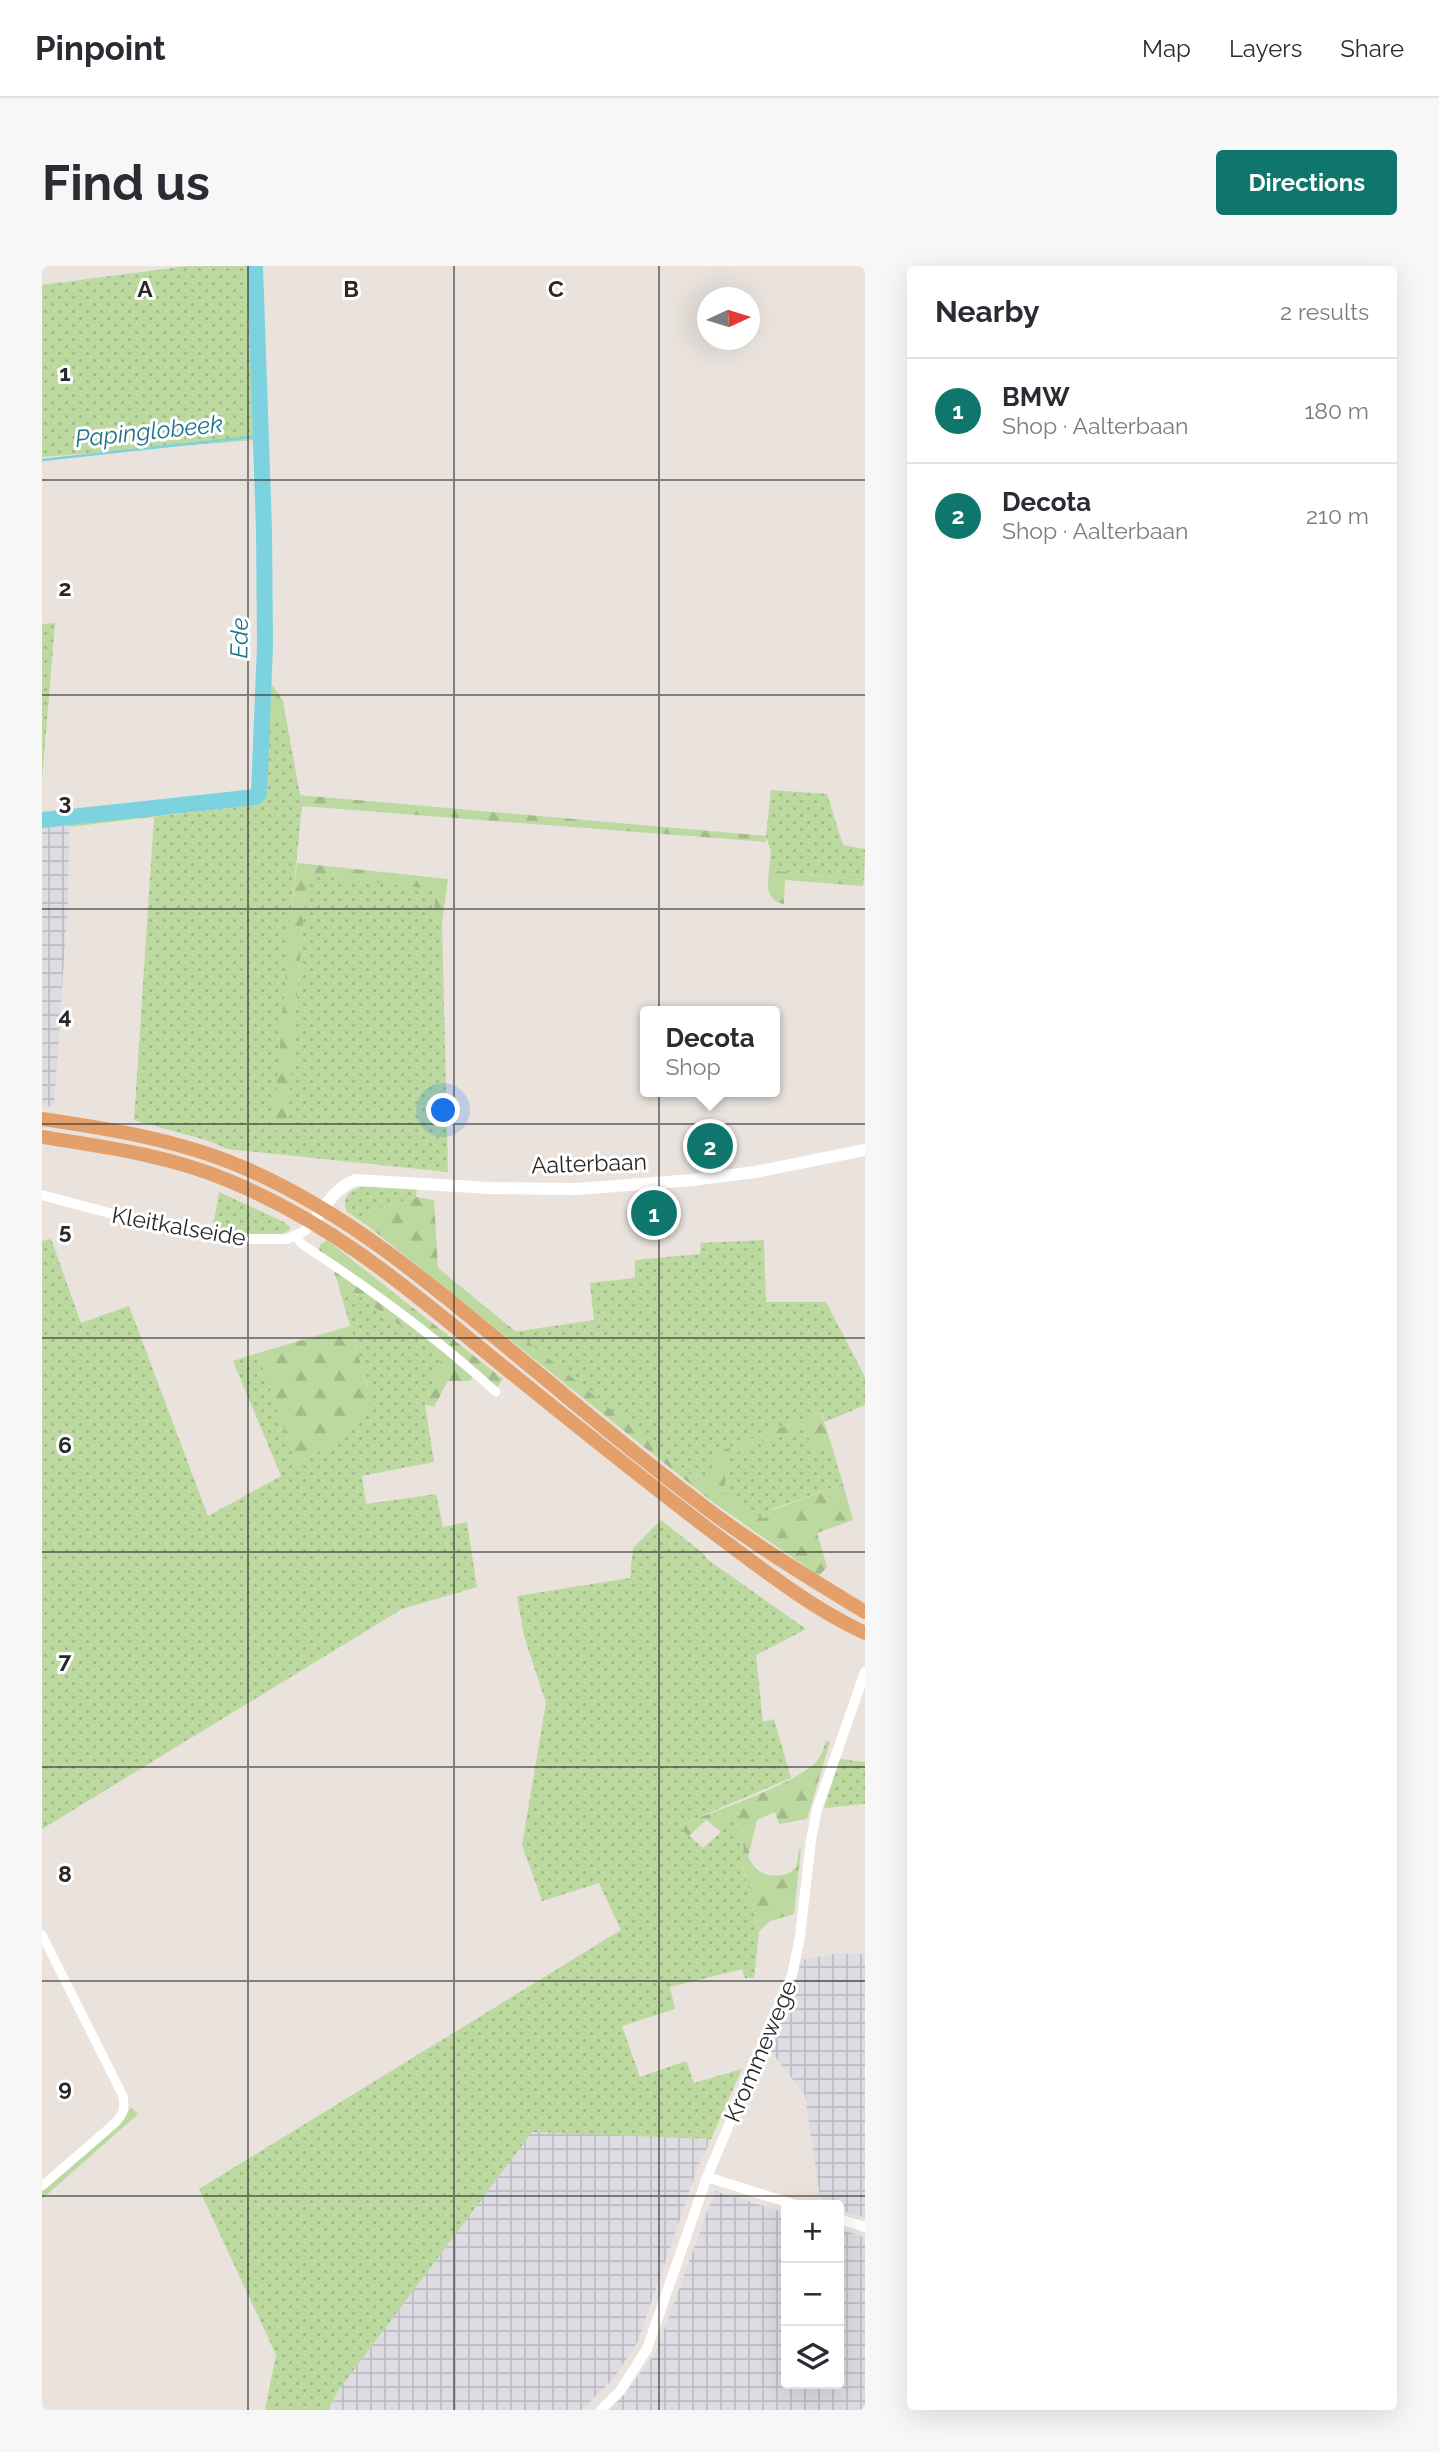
<!DOCTYPE html>
<html lang="en">
<head>
<meta charset="utf-8">
<style>
	:root { --surface:#fff; --page:#f7f7f7; --text:#2b2b33; --muted:#7c7c81; --line:#e1e1e2; --accent:#0f766e }
	body { margin:0; font-family:Raleway,sans-serif; background:var(--page); color:var(--text) }
	.controls { position:absolute; right:21px; bottom:21px; display:grid; overflow:hidden; border-radius:7px; box-shadow:0 7px 28px #0002 }
	.controls button { width:63px; height:63px; display:grid; place-items:center; padding:0; border:0; border-bottom:2px solid var(--line); background:var(--surface); color:var(--text); font:35px sans-serif }
	.compass { position:absolute; left:655px; top:21px; width:63px; height:63px; border-radius:50%; background:var(--surface); box-shadow:0 7px 28px #0002; rotate:86deg }
	.you { position:absolute; left:402px; top:845px; width:24px; height:24px; margin:-18px; border:5px solid #fff; border-radius:50%; background:#1a73e8; box-shadow:0 0 0 10px #1a73e833 }
	.badge { display:grid; place-items:center; width:46px; height:46px; border-radius:50%; background:var(--accent); color:#fff; font-size:23px; font-weight:700 }
	.pin { position:absolute; translate:-50% -50%; border:4px solid #fff; box-shadow:0 2px 7px #0006 }
	.popup { position:absolute; left:598px; top:740px; width:140px; height:91px; box-sizing:border-box; display:grid; place-content:center; border-radius:7px; background:var(--surface); filter:drop-shadow(0 2px 5px #0005); font-size:23px; white-space:nowrap; color:var(--muted) }
	.popup b { font-size:26px; color:var(--text) }
	.popup::after { content:''; position:absolute; left:50%; top:100%; margin-left:-14px; border:14px solid transparent; border-top-color:var(--surface) }
	.list { margin:0; padding:0; list-style:none }
	h2 { display:flex; justify-content:space-between; align-items:center; height:91px; margin:0; padding:0 28px; font-size:30px }
	h2 small { font-size:23px; font-weight:400; color:var(--muted) }
	.list li { display:grid; grid-template-columns:46px 1fr auto; gap:21px; align-items:center; box-sizing:border-box; height:105px; padding:0 28px; border-top:2px solid var(--line) }
	.list b { display:block; font-size:26px; white-space:nowrap }
	.list p { margin:0; font-size:23px; white-space:nowrap; color:var(--muted) }
	.list em { font-size:23px; font-style:normal; color:var(--muted) }
	.icon { flex:none; width:38px; height:38px; fill:none; stroke:currentColor; stroke-width:2; stroke-linecap:round; stroke-linejoin:round }
	.map { position:relative; flex:none; width:823px; height:2144px; overflow:hidden; border-radius:7px }
	header { display:flex; align-items:center; gap:42px; box-sizing:border-box; height:98px; padding:0 35px; background:var(--surface); border-bottom:2px solid var(--line) }
	header strong { font-size:33px }
	nav { display:flex; gap:38px; margin-inline-start:auto; font-size:24px }
	.intro { display:flex; align-items:center; justify-content:space-between; box-sizing:border-box; height:168px; padding:0 42px }
	h1 { margin:0; font-size:49px }
	.button { padding:18px 32px; border-radius:7px; background:var(--accent); color:#fff; font-size:24px; font-weight:700 }
	main { display:flex; gap:42px; padding:0 42px }
	aside { flex:1; background:var(--surface); border-radius:7px; box-shadow:0 7px 28px #0002 }
	.map>svg:first-child { display:block }
	.industrial { fill:url(#industrial-grid) }
	.grass { fill:url(#grass-dots) }
	.forest { fill:url(#forest-firs) }
	.lines { fill:none; stroke-linecap:round; stroke-linejoin:round }
	.stream { stroke:#7cd3df; stroke-width:2.5 }
	.river { stroke:#7cd3df; stroke-width:16 }
	.minor { stroke:#fff; stroke-width:9 }
	.tertiary { stroke:#fff; stroke-width:10 }
	.secondary { stroke:#fff; stroke-width:12 }
	.trunk { stroke:#e4a06a; stroke-width:14 }
	.grid { fill:none; stroke:#292929; stroke-width:2; stroke-opacity:0.55 }
	.labels { text-anchor:middle; dominant-baseline:central; stroke-width:6; stroke-linejoin:round; paint-order:stroke }
	.street-label { font-size:23px; fill:#292929; stroke:#fff }
	.water-label { font-size:24px; font-style:italic; fill:#1e7388; stroke:#fff }
	.grid-label { font-size:23px; text-anchor:middle; font-weight:bold; fill:#292929; stroke:#fff; stroke-width:6; stroke-linejoin:round; paint-order:stroke }
</style>
</head>
<body>
<header>
<strong>Pinpoint</strong>
<nav><a>Map</a><a>Layers</a><a>Share</a></nav>
</header>
<div class="intro"><h1>Find us</h1><a class="button">Directions</a></div>
<main>
<div class="map">
<svg width="823" height="2144" viewBox="0 0 823 2144">
	<defs>
		<pattern id="industrial-grid" width="8" height="8" patternUnits="userSpaceOnUse" patternTransform="scale(1.75)"><rect width="8" height="8" fill="#dddce3"/><path d="M0 4h8M4 0v8" fill="none" stroke="#bebdc3"/></pattern>
		<pattern id="grass-dots" width="8" height="8" patternUnits="userSpaceOnUse" patternTransform="scale(1.75)"><rect width="8" height="8" fill="#bcd9a0"/><path d="M2 2h.1M6 6h.1" fill="none" stroke="#a2ba8a" stroke-width="1.8" stroke-linecap="round"/></pattern>
		<pattern id="forest-firs" width="22" height="20" patternUnits="userSpaceOnUse" patternTransform="scale(1.75)"><rect width="22" height="20" fill="#bcd9a0"/><path d="M5 1l3.5 6h-7zM16 11l3.5 6h-7z" fill="#a2ba8a"/></pattern>
	</defs>
	<rect width="100%" height="100%" fill="#e9e2dd"/>
	<g class="industrial">
		<path d="M25,546L27,561L26,633L12,841L0,839V548Z"/>
		<path d="M792,1688H823V1952L797,1943V1939L779,1937L763,1829L726,1782L746,1736L760,1694Z"/>
		<path d="M490,1865L669,1873L655,1903L596,2075L571,2113L540,2144H286L296,2125Z"/>
		<path d="M673,1925L744,1947V2118H797V1963L823,1972V2144H566L584,2126L614,2086Z"/>
	</g>
	<g class="grass">
		<path d="M145,0H209L215,174L0,191V19Z"/>
		<path d="M13,357L0,514V358Z"/>
		<path d="M244,452L260,540L248,658L244,865L265,608L390,623L393,633L391,656L400,657L406,906L185,883L167,875L92,854L112,551L219,538L223,534L224,520L219,512L222,455Z"/>
		<path d="M729,524L785,528L801,579L823,583L822,614L727,604L729,586L724,570Z"/>
		<path d="M326,919L375,922L374,931L325,946L321,956L305,946C298,928 311,923 326,919Z"/>
		<path d="M177,926L242,956L248,961L247,964C228,978 193,966 171,960Z"/>
		<path d="M9,973L39,1057L87,1040L166,1250L239,1210L191,1095L216,1087L255,1200L312,1162L329,1133L295,1014L400,1090L383,1138L392,1196L320,1210L324,1238L394,1228L401,1261L425,1256L435,1321L360,1343L0,1563V975Z"/>
		<path d="M722,974L724,1036H784L823,1111V1139L783,1156L779,1146L676,1186L665,1222L472,1066L552,1054L548,1017L593,1012V994L658,988L659,977Z"/>
		<path d="M763,1158L772,1186L790,1181L801,1218L730,1243L722,1254L682,1228L684,1191Z"/>
		<path d="M619,1254L662,1288L665,1293L764,1363L714,1389L721,1456L732,1453L749,1512L636,1560L661,1582L679,1566L676,1563L689,1544L698,1550L694,1561C701,1574 704,1581 699,1595L717,1665L712,1712H703L700,1703L628,1721L633,1743L580,1760L598,1811L644,1795L652,1817L700,1803L669,1873L490,1866L296,2125L286,2144H223L234,2089L157,1923L579,1664L557,1617L500,1635L480,1579L504,1437L482,1370L475,1330L588,1312L591,1282Z"/>
		<path d="M798,1493L823,1496V1538L782,1542Z"/>
	</g>
	<g class="forest">
		<path d="M222,412L226,413L241,435L244,452L222,455L219,512L224,520L223,534L219,538L27,561L25,546L213,527L214,454H222Z"/>
		<path d="M257,529L724,570V576L260,540Z"/>
		<path d="M255,597L406,613L400,657L391,656L393,633L390,623L265,609L244,866L231,864L248,658Z"/>
		<path d="M727,604L822,614L821,620L743,614L742,638C724,635 725,619 727,604Z"/>
		<path d="M374,931L392,934L396,1002L665,1222L676,1186L779,1146L790,1181L772,1187L762,1159L685,1191L682,1228L722,1253L730,1244L801,1218L811,1254L775,1267L785,1301L777,1310L672,1237L321,956L325,946Z"/>
		<path d="M285,974L461,1113L455,1121L435,1106L428,1115H406L392,1141L383,1138L400,1090L295,1014L292,1007L297,999L277,985L278,979Z"/>
		<path d="M308,1060L329,1133L312,1162L255,1200L216,1087Z"/>
		<path d="M784,1475L788,1476L765,1553L737,1558L733,1546L715,1554L706,1591C709,1596 712,1602 717,1605C726,1612 748,1612 754,1600C756,1596 756,1588 757,1583H759L752,1648L728,1655L717,1665L699,1594C704,1581 701,1574 694,1561L698,1549L689,1544L676,1563L664,1554L647,1570L636,1560C669,1546 753,1519 775,1495C780,1489 782,1481 784,1475Z"/>
		<path d="M89,1841L96,1848L0,1933V1925L83,1851Z"/>
	</g>
	<g class="lines">
		<path class="stream" d="M0,194L218,170"/>
		<path class="river" d="M0,554L214,531L217,527L223,380L222,263L213,0"/>
		<g class="minor">
			<path d="M253,970L261,979C329,1023 395,1072 454,1126"/>
			<path d="M0,1669L81,1830C83,1842 82,1848 73,1857L0,1920"/>
		</g>
		<g class="tertiary">
			<path d="M0,929L86,952L209,973H245L261,966L271,956"/>
			<path d="M665,1911L754,1939"/>
			<path d="M797,1953L823,1961"/>
			<path d="M559,2144L578,2125L605,2083L665,1911L750,1709L758,1671L769,1574L775,1543L823,1406"/>
		</g>
		<path class="secondary" d="M271,956C284,939 294,921 314,914L448,922L536,923L650,914L713,906L823,884"/>
		<g class="trunk">
			<path d="M0,853C68,863 137,874 200,901C317,951 410,1037 507,1116C558,1159 610,1201 664,1242C714,1280 769,1313 823,1346"/>
			<path d="M0,871C65,881 130,890 190,916C295,960 370,1026 457,1097C527,1154 597,1210 669,1265C716,1300 769,1342 823,1367"/>
		</g>
	</g>
	<path class="grid" d="M206,0V2144M412,0V2144M617,0V2144M0,214H823M0,429H823M0,643H823M0,858H823M0,1072H823M0,1286H823M0,1501H823M0,1715H823M0,1930H823"/>
	<g class="labels">
		<g class="street-label">
			<text transform="translate(547 897) rotate(-2)">Aalterbaan</text>
			<text transform="translate(137 960) rotate(10)">Kleitkalseide</text>
			<text transform="translate(718 1785) rotate(-67)">Krommewege</text>
		</g>
		<g class="water-label">
			<text transform="translate(107 165) rotate(-6)">Papinglobeek</text>
			<text transform="translate(197 372) rotate(-89)">Ede</text>
		</g>
	</g>
	<g class="grid-label">
		<text x="103" y="31">A</text>
		<text x="309" y="31">B</text>
		<text x="514" y="31">C</text>
		<text x="23" y="115">1</text>
		<text x="23" y="330">2</text>
		<text x="23" y="544">3</text>
		<text x="23" y="758">4</text>
		<text x="23" y="973">5</text>
		<text x="23" y="1187">6</text>
		<text x="23" y="1402">7</text>
		<text x="23" y="1616">8</text>
		<text x="23" y="1830">9</text>
	</g>
</svg>
<div class="controls">
<button>+</button>
<button>−</button>
<button><svg class="icon" aria-label="layers" viewBox="0 0 24 24"><path d="M12 4l9 5-9 5-9-5zM3 14l9 5 9-5"/></svg></button>
</div>
<svg class="compass" viewBox="-18 -18 36 36"><path d="M0-13l5 13h-10z" fill="#e53935"/><path d="M0 13l5-13h-10z" fill="#7c7c81"/></svg>
<div class="you"></div>
<div class="pin badge" style="left:612px;top:947px">1</div>
<div class="pin badge" style="left:668px;top:880px">2</div>
<div class="popup"><b>Decota</b>Shop</div>
</div>
<aside>
<h2>Nearby<small>2 results</small></h2>
<ul class="list">
<li><span class="badge">1</span><div><b>BMW</b><p>Shop · Aalterbaan</p></div><em>180 m</em></li>
<li><span class="badge">2</span><div><b>Decota</b><p>Shop · Aalterbaan</p></div><em>210 m</em></li>
</ul>
</aside>
</main>
</body>
</html>
